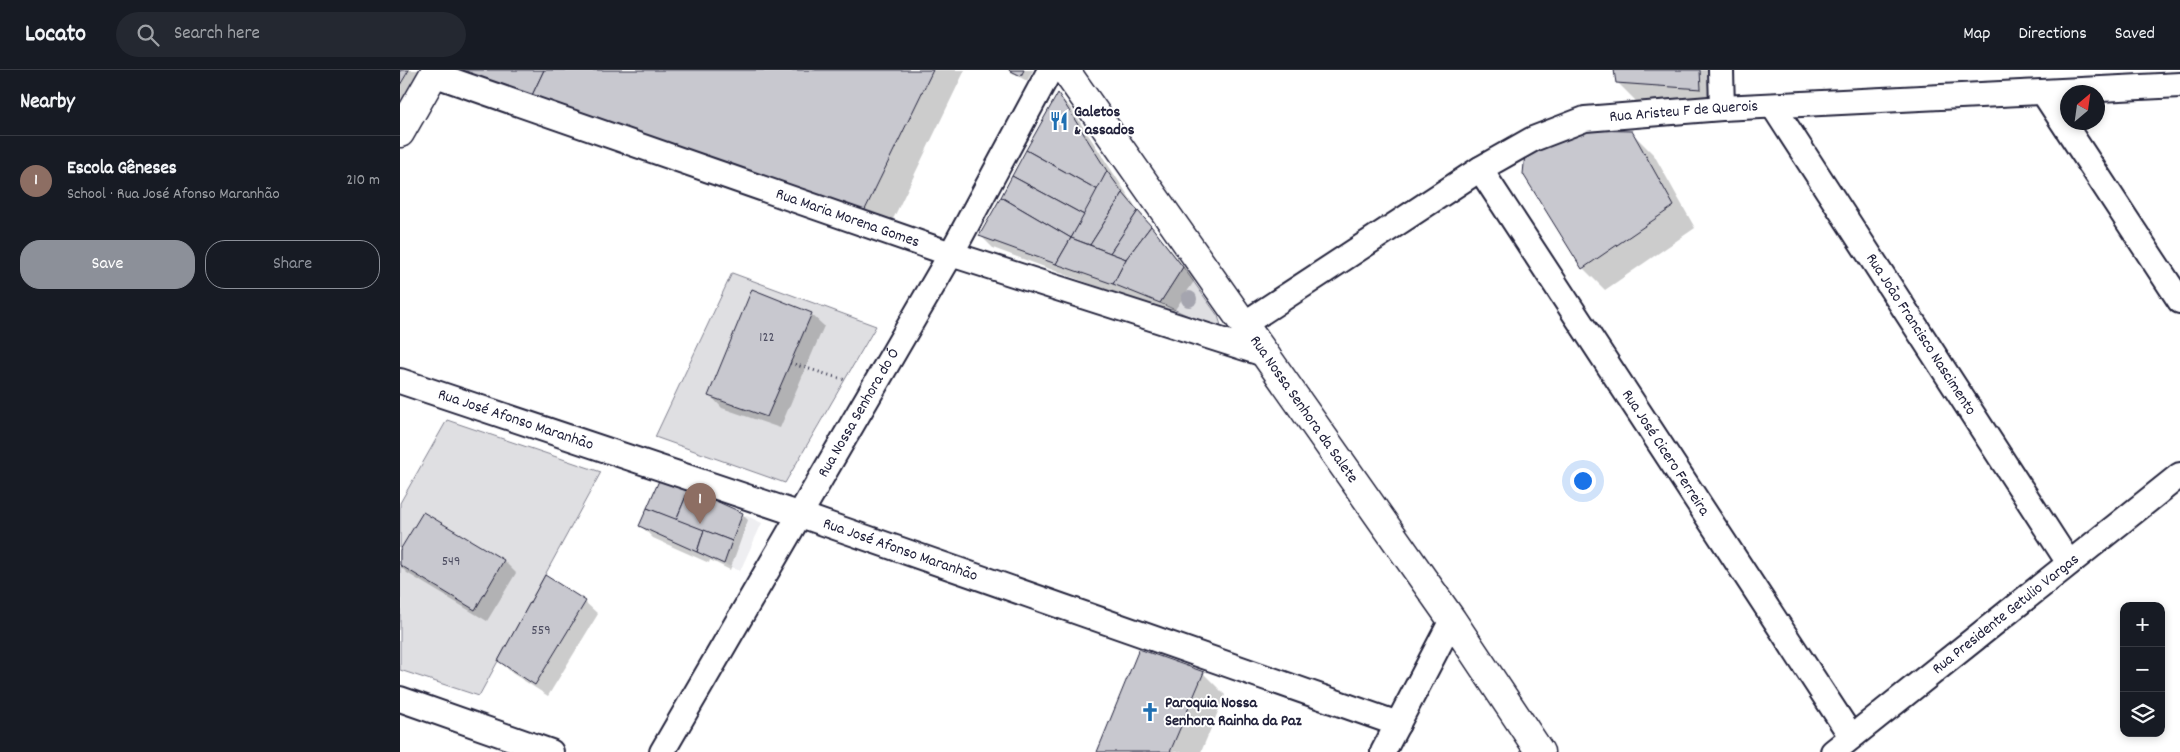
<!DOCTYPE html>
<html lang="en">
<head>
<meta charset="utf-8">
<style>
	:root { --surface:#171b24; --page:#242831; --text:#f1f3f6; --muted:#9ea1a6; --line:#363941; --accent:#8c9099 }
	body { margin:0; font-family:Dekko,sans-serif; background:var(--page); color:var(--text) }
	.controls { position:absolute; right:15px; bottom:15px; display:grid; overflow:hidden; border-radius:10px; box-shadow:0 2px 8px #0003 }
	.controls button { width:45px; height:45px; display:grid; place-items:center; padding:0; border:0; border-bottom:1px solid var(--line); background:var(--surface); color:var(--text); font:25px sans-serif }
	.compass { position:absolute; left:1660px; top:15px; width:45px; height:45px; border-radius:50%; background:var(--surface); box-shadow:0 2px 8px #0003; rotate:29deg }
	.you { position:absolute; left:1182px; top:410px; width:18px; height:18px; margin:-12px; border:4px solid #fff; border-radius:50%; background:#1a73e8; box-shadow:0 0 0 8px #1a73e833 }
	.badge { display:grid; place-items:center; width:32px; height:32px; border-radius:50%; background:var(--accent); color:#fff; font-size:16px; font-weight:700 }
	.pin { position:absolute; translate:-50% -41px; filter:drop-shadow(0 1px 2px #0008) }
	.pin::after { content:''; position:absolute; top:26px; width:18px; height:15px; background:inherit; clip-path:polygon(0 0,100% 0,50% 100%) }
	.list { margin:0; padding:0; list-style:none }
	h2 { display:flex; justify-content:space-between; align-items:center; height:65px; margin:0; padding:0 20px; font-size:21px }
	h2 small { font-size:16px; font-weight:400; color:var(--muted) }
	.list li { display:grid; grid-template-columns:32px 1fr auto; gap:15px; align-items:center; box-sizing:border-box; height:90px; padding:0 20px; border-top:1px solid var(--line) }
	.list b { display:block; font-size:19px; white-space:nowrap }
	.list p { margin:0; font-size:16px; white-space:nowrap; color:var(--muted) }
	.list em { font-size:16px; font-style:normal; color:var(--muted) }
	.actions { display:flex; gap:10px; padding:15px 20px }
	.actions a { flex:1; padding:11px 0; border:1px solid var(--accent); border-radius:20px; text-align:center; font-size:18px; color:var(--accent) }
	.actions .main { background:var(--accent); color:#fff }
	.icon { flex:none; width:28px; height:28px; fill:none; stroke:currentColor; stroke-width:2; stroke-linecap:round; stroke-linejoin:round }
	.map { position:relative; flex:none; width:1780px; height:682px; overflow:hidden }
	header { display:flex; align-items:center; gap:30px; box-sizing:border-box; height:70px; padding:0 25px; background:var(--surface); border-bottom:1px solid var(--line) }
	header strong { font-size:24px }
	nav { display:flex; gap:28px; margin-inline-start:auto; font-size:18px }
	.search { width:350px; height:45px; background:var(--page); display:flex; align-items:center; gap:12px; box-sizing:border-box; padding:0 18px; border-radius:28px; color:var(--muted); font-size:19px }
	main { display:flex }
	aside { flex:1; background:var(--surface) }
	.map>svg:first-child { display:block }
	.built { fill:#eeeef1 }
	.green { fill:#dfdfe2; stroke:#80808e }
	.shadow { fill:#0003 }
	.building { fill:#c8c8cf; stroke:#22223b }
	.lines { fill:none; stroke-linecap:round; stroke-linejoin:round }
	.minor-casing { stroke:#22223b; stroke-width:28 }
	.tertiary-casing { stroke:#22223b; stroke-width:31 }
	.path { stroke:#22223b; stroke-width:3; stroke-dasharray:1 4; stroke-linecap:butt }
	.minor { stroke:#fff; stroke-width:24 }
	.tertiary { stroke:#fff; stroke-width:28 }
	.tree { fill:#a5a5af }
	.labels { text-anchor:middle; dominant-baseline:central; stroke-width:4; stroke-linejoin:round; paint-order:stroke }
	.number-label { font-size:14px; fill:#4c4c60 }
	.poi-label { font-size:16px; font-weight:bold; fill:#22223b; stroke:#fff; text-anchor:start }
	.street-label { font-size:16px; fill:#22223b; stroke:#fff }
</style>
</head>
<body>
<header>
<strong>Locato</strong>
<div class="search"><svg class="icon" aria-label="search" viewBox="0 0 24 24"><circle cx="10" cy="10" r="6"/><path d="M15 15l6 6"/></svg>Search here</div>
<nav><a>Map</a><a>Directions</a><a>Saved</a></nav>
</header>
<main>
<aside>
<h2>Nearby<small></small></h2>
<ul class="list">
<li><span class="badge" style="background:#8d6e63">1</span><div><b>Escola Gêneses</b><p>School · Rua José Afonso Maranhão</p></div><em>210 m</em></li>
</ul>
<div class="actions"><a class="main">Save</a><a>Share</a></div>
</aside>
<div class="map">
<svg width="1780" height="682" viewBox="0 0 1780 682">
	<rect width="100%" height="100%" fill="#fff"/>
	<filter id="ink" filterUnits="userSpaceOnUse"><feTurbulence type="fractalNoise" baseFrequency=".02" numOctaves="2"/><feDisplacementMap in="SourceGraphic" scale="10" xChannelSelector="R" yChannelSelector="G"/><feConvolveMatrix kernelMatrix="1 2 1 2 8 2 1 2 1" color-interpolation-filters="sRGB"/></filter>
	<g filter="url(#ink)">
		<path class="built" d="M261,406L362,453L340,501L239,456Z"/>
		<g class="green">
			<path d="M783,197L818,246L821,255L817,259L760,233Z"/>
			<path d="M332,203L476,256L385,413L255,367Z"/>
			<path d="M47,350L201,402L79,626L0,600V433Z"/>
		</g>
		<g class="shadow">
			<path d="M0,0H29L0,61Z"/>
			<path d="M37,0H565L481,174L150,58L146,54Z"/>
			<path d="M607,0H633L627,11Z"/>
			<path d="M1215,0H1321L1322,41L1239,34L1217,12Z"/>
			<path d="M658,25L670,37L735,136L795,210L772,244L593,178L581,166Z"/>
			<path d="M1232,63L1254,85L1295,158L1205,220L1183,198Z"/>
			<path d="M411,244L424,256L380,358L322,338L310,325Z"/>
			<path d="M342,444L348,450L330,500L310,490L309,493L253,468L240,455Z"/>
			<path d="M0,482L104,491L116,503L87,551L7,503L0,496Z"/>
			<path d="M185,532L198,544L148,626L112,603L100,591Z"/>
			<path d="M803,603L825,625L801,682H698Z"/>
		</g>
		<g class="building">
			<path d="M0,0H9L0,15Z"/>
			<path d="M36,0H144L127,36Z"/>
			<path d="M144,0H533L459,152L127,36Z"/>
			<path d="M609,0H624L621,6Z"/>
			<path d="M1214,0H1300L1301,19L1216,13Z"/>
			<path d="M658,23L707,101L698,120L626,80Z"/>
			<path d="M1184,60L1232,61L1274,136L1182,199L1123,104L1125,83Z"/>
			<path d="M626,80L698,120L684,145L612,106Z"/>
			<path d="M707,101L723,123L690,175L671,168Z"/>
			<path d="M612,106L684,145L671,168L601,127Z"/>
			<path d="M723,123L738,141L710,183L690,175Z"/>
			<path d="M601,127L671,168L656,194L579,166Z"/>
			<path d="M738,141L751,156L726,189L710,183Z"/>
			<path d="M751,156L783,197L760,233L713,214L726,189Z"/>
			<path d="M671,168L726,189L713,214L656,194Z"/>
			<path d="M352,219L412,243L367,347L308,326Z"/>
			<path d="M261,406L289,419L276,450L247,438Z"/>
			<path d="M289,419L343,443L332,471L276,450Z"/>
			<path d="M247,438L304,460L297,482L239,456Z"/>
			<path d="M23,442L104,490L75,540L0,495V480Z"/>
			<path d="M304,460L332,471L324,494L297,482Z"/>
			<path d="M145,505L186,531L135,615L98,591Z"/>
			<path d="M739,579L804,602L770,682H697Z"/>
		</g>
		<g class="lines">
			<g class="minor-casing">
				<g id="minor">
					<path d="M1321,0L1322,38"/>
					<path id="s1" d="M33,4L551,184L864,284"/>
					<path d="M1643,22L1780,231"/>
					<path id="s2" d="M1373,36L1669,493"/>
					<path id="s3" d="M1080,99L1451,666"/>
					<path id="s4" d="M844,254L1080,99L1133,69L1185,49L1322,38L1780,15"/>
					<path id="s5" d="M0,311L401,445L998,654"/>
					<path d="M0,629L151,682"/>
					<path id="s6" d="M262,682L551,184L650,0"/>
					<path d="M983,682L1052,550"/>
					<path id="s7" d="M1433,682L1780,405"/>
				</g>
			</g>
			<g class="tertiary-casing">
				<g id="tertiary">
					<path id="s8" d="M665,0L1052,550L1140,682"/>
					<path d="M0,63L36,0"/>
				</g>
			</g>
			<path class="path" d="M390,293L445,310"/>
			<use href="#minor" class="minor"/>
			<use href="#tertiary" class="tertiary"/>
		</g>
		<circle class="tree" cx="789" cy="229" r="8"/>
	</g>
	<defs>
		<g id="restaurant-bare" transform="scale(1.5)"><path d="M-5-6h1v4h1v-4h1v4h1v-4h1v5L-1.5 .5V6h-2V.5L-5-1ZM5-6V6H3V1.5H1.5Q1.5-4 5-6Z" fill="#1f6fb2" stroke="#fff" stroke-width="2.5" paint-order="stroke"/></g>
		<g id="church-bare" transform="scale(1.5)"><path d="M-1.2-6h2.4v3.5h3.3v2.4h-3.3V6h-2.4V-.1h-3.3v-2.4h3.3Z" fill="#1f6fb2" stroke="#fff" stroke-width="2.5" paint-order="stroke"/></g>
	</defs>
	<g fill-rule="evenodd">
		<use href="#restaurant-bare" x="659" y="51"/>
		<use href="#church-bare" x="750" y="642"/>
	</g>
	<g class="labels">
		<g class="number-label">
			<text x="367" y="268">122</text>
			<text x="51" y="492">549</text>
			<text x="141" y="561">559</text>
		</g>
		<g class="poi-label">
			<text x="674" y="42">Galetos<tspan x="674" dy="18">&amp; assados</tspan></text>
			<text x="765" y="633">Paroquia Nossa<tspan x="765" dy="18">Senhora Rainha da Paz</tspan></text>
		</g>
		<g class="street-label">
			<text stroke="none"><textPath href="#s4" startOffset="498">Rua Aristeu F de Querois</textPath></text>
			<text stroke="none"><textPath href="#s1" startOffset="439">Rua Maria Morena Gomes</textPath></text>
			<text stroke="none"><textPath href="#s2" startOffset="272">Rua João Francisco Nascimento</textPath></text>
			<text stroke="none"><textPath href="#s8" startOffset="415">Rua Nossa Senhora da Salete</textPath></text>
			<text stroke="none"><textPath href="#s6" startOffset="392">Rua Nossa Senhora do Ó</textPath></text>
			<text stroke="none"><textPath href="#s5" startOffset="122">Rua José Afonso Maranhão</textPath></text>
			<text stroke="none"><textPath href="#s3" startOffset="339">Rua José Cicero Ferreira</textPath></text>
			<text stroke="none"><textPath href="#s5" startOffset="528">Rua José Afonso Maranhão</textPath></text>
			<text stroke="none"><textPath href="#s7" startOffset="221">Rua Presidente Getulio Vargas</textPath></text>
		</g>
	</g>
</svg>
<div class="controls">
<button>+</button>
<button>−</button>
<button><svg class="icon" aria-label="layers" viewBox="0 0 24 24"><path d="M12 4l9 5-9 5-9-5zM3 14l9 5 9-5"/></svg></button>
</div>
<svg class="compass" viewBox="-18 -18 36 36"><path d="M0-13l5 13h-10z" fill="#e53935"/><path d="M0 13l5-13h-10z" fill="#9ea1a6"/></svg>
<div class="you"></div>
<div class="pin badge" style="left:300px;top:454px;background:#8d6e63">1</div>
</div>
</main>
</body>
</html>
